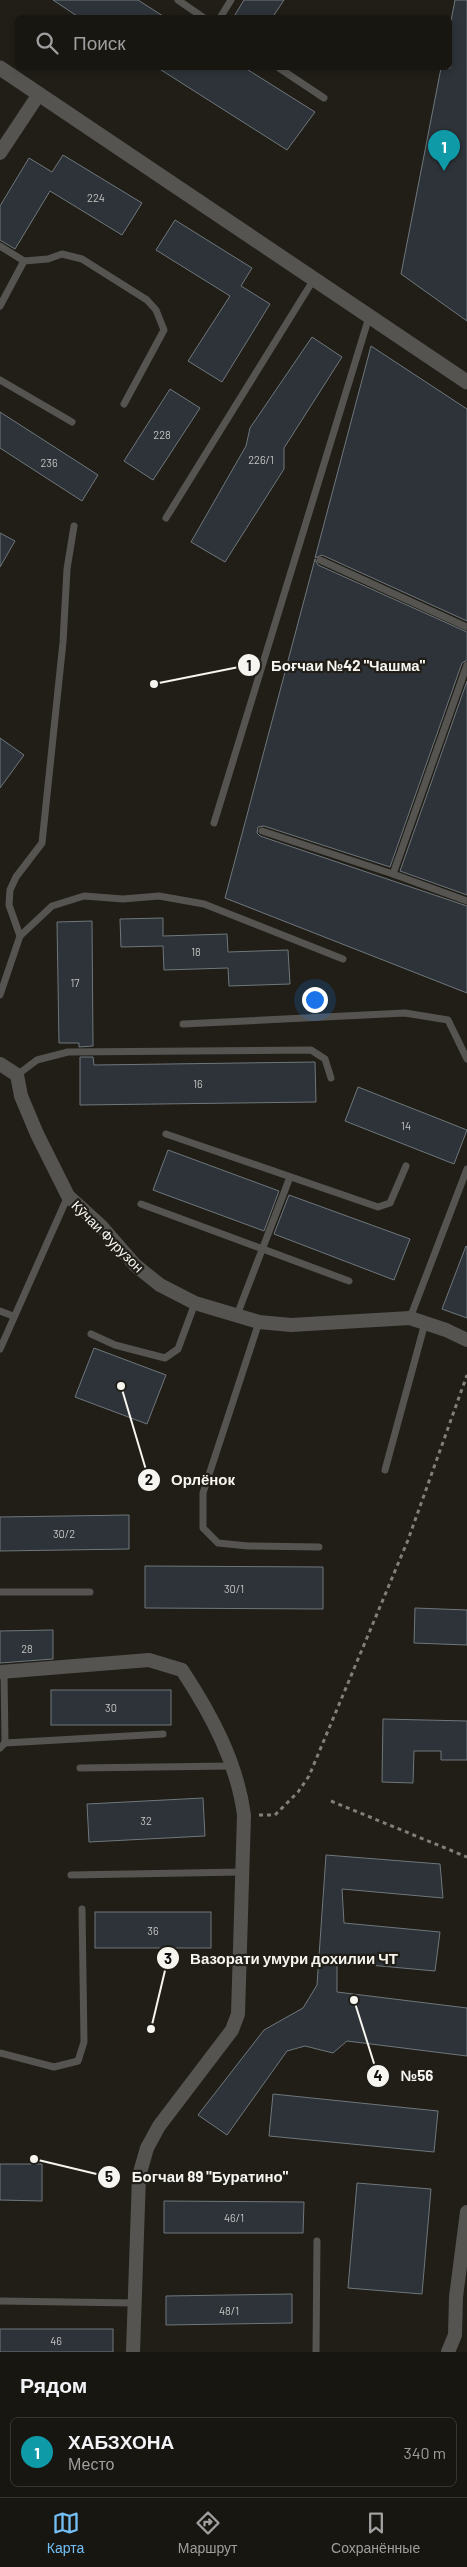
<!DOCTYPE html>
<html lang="ru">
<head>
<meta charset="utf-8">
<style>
	:root { --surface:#181611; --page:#25231f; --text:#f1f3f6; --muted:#9f9f9f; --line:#363531; --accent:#74c0f6 }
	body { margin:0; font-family:Barlow,sans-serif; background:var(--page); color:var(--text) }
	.you { position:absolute; left:314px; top:999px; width:18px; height:18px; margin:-12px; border:4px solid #fff; border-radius:50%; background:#1a73e8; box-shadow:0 0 0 8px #1a73e833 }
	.badge { display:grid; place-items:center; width:32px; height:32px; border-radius:50%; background:var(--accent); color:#fff; font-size:16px; font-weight:700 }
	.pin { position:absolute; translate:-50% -41px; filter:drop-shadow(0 1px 2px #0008) }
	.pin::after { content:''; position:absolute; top:26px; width:18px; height:15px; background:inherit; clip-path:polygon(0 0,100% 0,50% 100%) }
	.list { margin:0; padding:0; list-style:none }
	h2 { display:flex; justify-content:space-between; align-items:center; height:65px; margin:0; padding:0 20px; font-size:21px }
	h2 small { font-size:16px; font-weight:400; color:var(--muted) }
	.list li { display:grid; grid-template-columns:32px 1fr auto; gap:15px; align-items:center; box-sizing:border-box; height:70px; margin:0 10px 10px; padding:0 10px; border:1px solid var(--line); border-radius:8px }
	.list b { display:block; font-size:19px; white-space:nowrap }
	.list p { margin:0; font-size:16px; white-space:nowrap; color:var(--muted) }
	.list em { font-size:16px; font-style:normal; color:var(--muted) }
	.icon { flex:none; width:28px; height:28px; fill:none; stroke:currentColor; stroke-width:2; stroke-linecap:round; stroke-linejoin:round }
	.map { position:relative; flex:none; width:467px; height:2352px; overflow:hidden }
	.search { position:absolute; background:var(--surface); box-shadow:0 2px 8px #0003; left:15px; right:15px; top:15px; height:55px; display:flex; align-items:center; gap:12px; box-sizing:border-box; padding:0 18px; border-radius:8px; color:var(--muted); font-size:19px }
	.sheet { height:145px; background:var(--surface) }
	nav { display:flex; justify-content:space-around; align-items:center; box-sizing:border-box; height:70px; border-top:1px solid var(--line); background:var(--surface); font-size:14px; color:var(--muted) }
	nav a { display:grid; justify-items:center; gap:2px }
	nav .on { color:var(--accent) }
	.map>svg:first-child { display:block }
	.building { fill:#2d3338; stroke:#6f777c }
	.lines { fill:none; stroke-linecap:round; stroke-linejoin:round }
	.path { stroke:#807f79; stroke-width:3; stroke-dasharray:4 4; stroke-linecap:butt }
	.service { stroke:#555451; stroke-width:7 }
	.minor { stroke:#555451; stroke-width:14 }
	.tertiary { stroke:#555451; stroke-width:15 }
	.labels { text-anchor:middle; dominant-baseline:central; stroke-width:4.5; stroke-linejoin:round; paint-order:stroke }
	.number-label { font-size:11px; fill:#c4c4c2 }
	.street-label { font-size:14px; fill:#f6f5f0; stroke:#201e17 }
	.leader { fill:none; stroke:#f6f5f0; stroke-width:2 }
	.callout-dot { fill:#f6f5f0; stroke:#201e17; stroke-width:2 }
	.mark-label { font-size:15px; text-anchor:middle; font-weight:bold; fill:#111 }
	.callout-label { font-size:15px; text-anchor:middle; font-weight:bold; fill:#f6f5f0; stroke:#201e17; stroke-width:4.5; stroke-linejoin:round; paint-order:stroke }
</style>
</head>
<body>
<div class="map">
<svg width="467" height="2352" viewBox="0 0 467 2352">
	<rect width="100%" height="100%" fill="#201e17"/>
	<g class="building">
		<path d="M53,0H138L166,18H80Z"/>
		<path d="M244,0H284L272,18H233Z"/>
		<path d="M455,0H467V321L401,274L441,68H450V26Z"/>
		<path d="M158,68H245L315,112L287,150Z"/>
		<path d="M63,155L142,203L122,235L50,191L15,249L0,240V206L29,158L52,172Z"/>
		<path d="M175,220L252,268L241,286L270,304L222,382L188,361L230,296L156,250Z"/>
		<path d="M312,337L342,357L284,448V469L225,562L191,542L246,446L250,428Z"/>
		<path d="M371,346L467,409V621L322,555L315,558Z"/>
		<path d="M170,389L200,408L153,480L124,461Z"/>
		<path d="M0,412L98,475L82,501L0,448Z"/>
		<path d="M0,533L15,541L0,567Z"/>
		<path d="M315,559L318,565L467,632V660L462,663L390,867L264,826L258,827L257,833L260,836L467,906V993L225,898Z"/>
		<path d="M467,681V895L400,871Z"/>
		<path d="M0,738L24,755L0,788Z"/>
		<path d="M163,918V936L227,934L228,952L288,950L290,984L229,986L228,968L164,970L163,946L121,947L120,919Z"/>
		<path d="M92,921L93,1046L79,1047V1043H59L57,922Z"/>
		<path d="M80,1057H93L94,1065L315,1062L316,1102L80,1105Z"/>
		<path d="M358,1087L467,1130L454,1164L345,1121Z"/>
		<path d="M168,1150L279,1191L264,1231L153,1190Z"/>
		<path d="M289,1195L410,1239L394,1280L274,1234Z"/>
		<path d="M466,1246L467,1247V1318L442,1309Z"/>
		<path d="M94,1348L166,1375L147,1424L75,1397Z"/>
		<path d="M129,1515V1549L0,1551V1517Z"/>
		<path d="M145,1566L323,1567V1609L145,1608Z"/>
		<path d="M415,1608L467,1610V1645L414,1643Z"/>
		<path d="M53,1630V1659L0,1663V1631Z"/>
		<rect x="51" y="1690" width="120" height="35"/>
		<path d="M383,1719L467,1721V1760H441V1751H414L413,1783L382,1782Z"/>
		<path d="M203,1798L205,1836L89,1842L87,1804Z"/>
		<path d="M326,1855L440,1864L443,1898L342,1889L344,1923L440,1932L435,1971L337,1962V1992L467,2008V2056L347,2041L333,2053L305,2046L287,2051L227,2135L198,2115L264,2030L303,2008L317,1985Z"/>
		<rect x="95" y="1912" width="116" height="36"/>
		<path d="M273,2094L438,2111L434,2152L269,2136Z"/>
		<path d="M0,2164H42V2201L0,2200Z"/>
		<path d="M357,2183L431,2189L422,2294L348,2288Z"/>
		<path d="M164,2201L304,2202L303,2233H164Z"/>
		<path d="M292,2294V2323L166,2325V2296Z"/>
		<rect x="0" y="2329" width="113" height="23"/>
	</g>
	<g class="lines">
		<g class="path">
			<path d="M331,1801L467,1857"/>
			<path d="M259,1815H275L298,1792L309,1776L408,1540L467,1375"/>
		</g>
		<g class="service">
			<path d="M178,0L204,18"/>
			<path d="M220,18L231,0"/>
			<path d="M279,68L324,98"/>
			<path d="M0,246L24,261L48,259L62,254L82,259L147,300L156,310L164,330L124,404"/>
			<path d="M0,306L24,261"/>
			<path d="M0,380L72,422"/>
			<path d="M166,518L314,279"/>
			<path d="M320,560L467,627"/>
			<path d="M214,823L369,317"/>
			<path d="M262,831L393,874L467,901"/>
			<path d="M393,874L467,665"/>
			<path d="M20,936L9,905L10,890L16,877L42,843L63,642L67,569L74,526"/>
			<path d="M0,995L20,936L52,906L84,896L123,899L159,896L204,904L343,959"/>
			<path d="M183,1024L405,1013L448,1020L467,1059"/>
			<path d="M17,1075L37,1060L68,1052L311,1050L325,1059L331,1078"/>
			<path d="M166,1134L378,1207L390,1203L406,1166"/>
			<path d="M141,1204L349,1281"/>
			<path d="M0,1311L13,1316"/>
			<path d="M237,1315L290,1177"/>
			<path d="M410,1318L467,1169"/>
			<path d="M259,1322L203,1493V1528L218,1543L248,1546L319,1547"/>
			<path d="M91,1334L115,1345L165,1358L178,1349L195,1303"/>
			<path d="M0,1349L68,1196"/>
			<path d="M385,1470L425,1323"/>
			<path d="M0,1592H90"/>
			<path d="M4,1672L5,1743"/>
			<path d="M0,1748L5,1743L163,1734"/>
			<path d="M80,1768L231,1766"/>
			<path d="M71,1875L242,1872"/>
			<path d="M0,2053L54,2067L78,2061L84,2042L82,1909"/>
			<path d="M0,2301L135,2303"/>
			<path d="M316,2352L317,2241"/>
		</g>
		<g class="minor">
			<path d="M0,153L39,94"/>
			<path d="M0,1064L17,1075L21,1096L37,1134L68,1196L102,1227L135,1265L160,1285L195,1303L259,1322L291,1325L410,1318L446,1330L467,1340"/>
			<path d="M0,1672L149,1660L182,1670C211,1714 237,1762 244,1815L238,2014L232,2030L159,2126L147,2148L139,2176L133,2352"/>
			<path d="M448,2352L455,2335L456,2297L467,2212"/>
		</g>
		<path class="tertiary" d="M0,68L467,382"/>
	</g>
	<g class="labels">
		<g class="number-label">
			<text x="96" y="197">224</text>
			<text x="162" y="434">228</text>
			<text x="261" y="459">226/1</text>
			<text x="49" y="462">236</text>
			<text x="196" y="951">18</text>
			<text x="75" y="982">17</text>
			<text x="198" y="1083">16</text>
			<text x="406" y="1125">14</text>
			<text x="64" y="1533">30/2</text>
			<text x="234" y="1588">30/1</text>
			<text x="27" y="1648">28</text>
			<text x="111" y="1707">30</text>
			<text x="146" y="1820">32</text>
			<text x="153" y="1930">36</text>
			<text x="234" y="2217">46/1</text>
			<text x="229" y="2310">48/1</text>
			<text x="56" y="2340">46</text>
		</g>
		<g class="street-label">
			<text transform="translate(108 1236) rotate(45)">Кӯчаи Фурузон</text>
		</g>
	</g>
	<path class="leader" d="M154 684L249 665M121 1386L149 1480M151 2029L168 1958M354 2000L378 2076M34 2159L109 2177"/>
	<g class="callout-dot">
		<circle cx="154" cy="684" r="5"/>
		<circle cx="121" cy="1386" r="5"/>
		<circle cx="151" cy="2029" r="5"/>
		<circle cx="354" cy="2000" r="5"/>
		<circle cx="34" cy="2159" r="5"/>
		<circle cx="249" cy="665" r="12"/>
		<circle cx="149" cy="1480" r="12"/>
		<circle cx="168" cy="1958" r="12"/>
		<circle cx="378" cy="2076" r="12"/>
		<circle cx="109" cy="2177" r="12"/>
	</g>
	<g class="mark-label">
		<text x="249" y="671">1</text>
		<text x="149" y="1485">2</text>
		<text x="168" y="1964">3</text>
		<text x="378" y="2081">4</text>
		<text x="109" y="2182">5</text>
	</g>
	<g class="callout-label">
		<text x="348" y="671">Боғчаи №42 "Чашма"</text>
		<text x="203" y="1485">Орлёнок</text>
		<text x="294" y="1964">Вазорати умури дохилии ЧТ</text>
		<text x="417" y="2081">№56</text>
		<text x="210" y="2182">Богчаи 89 "Буратино"</text>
	</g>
</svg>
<div class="you"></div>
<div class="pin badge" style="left:444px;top:171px;background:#0f9aa8">1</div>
<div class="search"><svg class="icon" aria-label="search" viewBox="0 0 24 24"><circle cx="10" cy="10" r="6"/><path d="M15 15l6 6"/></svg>Поиск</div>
</div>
<section class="sheet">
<h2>Рядом<small></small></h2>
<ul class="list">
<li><span class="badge" style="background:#0f9aa8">1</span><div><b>ХАБЗХОНА</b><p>Место</p></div><em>340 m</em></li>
</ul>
</section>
<nav>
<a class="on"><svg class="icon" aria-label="map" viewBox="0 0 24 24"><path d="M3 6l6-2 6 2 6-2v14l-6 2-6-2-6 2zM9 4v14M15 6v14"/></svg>Карта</a>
<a><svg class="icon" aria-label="directions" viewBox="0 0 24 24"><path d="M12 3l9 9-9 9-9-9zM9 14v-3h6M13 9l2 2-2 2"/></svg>Маршрут</a>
<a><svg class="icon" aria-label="saved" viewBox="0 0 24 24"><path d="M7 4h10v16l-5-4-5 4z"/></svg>Сохранённые</a>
</nav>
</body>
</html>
